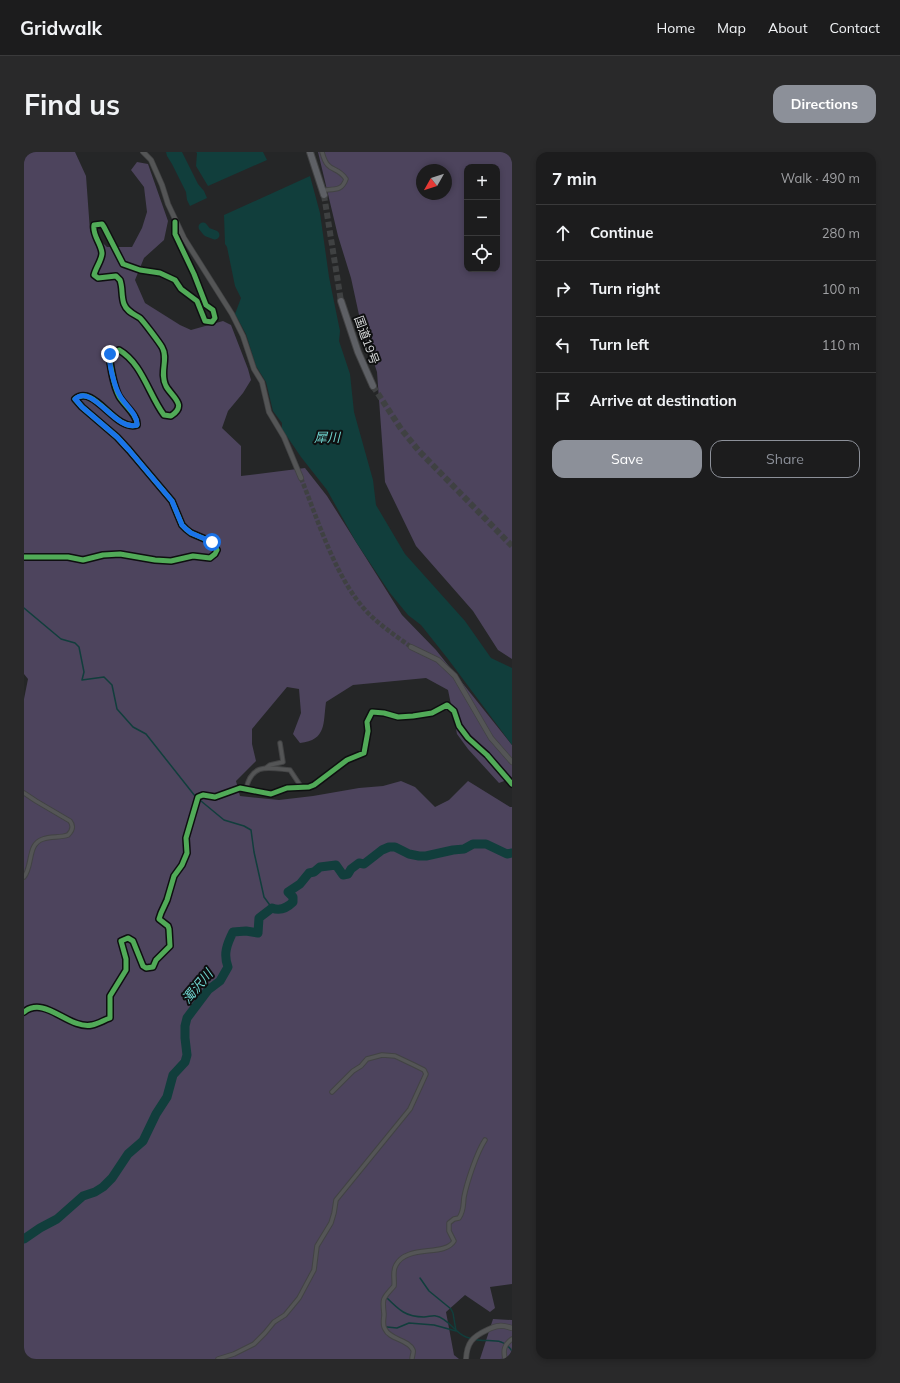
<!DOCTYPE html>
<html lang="en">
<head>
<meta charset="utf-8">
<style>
	:root { --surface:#1c1c1d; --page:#29292a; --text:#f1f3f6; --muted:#a0a1a4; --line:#3a3a3b; --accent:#8c9099 }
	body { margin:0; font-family:Mulish,"Noto Sans JP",sans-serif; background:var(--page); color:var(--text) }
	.controls { position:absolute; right:12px; top:12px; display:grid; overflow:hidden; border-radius:8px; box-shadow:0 2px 6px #0003 }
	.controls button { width:36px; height:36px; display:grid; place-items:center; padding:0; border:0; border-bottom:1px solid var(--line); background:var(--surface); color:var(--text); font:20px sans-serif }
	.compass { position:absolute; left:392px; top:12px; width:36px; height:36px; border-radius:50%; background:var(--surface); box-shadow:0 2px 6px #0003; rotate:231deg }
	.stop { position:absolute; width:12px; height:12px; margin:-9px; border:3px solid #1a73e8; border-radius:50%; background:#fff }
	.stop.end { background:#1a73e8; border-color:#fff; box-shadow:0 1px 4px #0008 }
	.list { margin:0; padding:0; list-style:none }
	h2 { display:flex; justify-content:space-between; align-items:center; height:52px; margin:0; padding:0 16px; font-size:17px }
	h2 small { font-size:13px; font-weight:400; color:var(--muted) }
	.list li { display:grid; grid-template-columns:26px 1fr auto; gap:12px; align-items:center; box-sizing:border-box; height:56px; padding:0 16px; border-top:1px solid var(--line) }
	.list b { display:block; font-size:15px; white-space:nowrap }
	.list em { font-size:13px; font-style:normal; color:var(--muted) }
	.actions { display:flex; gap:8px; padding:12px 16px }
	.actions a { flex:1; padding:9px 0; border:1px solid var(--accent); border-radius:12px; text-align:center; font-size:14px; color:var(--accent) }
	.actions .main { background:var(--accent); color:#fff }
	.icon { flex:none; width:22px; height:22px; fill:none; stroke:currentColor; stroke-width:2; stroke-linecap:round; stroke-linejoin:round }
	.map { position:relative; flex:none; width:488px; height:1207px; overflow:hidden; border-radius:12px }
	header { display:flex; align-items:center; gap:24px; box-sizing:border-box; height:56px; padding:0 20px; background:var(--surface); border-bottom:1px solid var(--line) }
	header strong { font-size:19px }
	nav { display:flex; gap:22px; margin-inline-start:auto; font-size:14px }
	.intro { display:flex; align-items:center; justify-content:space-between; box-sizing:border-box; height:96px; padding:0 24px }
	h1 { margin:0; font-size:28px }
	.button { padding:10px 18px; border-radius:12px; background:var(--accent); color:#fff; font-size:14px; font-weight:700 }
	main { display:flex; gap:24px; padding:0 24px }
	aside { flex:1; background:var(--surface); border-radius:12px; box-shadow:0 2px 6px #0003 }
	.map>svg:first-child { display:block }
	.green { fill:#4d445d; fill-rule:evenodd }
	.water { fill:#113e3c }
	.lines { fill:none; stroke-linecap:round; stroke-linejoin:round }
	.stream { stroke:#113e3c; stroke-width:1.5 }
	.river { stroke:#113e3c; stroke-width:9 }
	.tertiary-tunnel { stroke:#3f4142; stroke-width:4.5; stroke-dasharray:4.5 2; stroke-linecap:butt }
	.trunk-tunnel { stroke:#3f4142; stroke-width:6; stroke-dasharray:6 3; stroke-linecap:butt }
	.minor-casing { stroke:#424344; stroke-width:5.5 }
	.tertiary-casing { stroke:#424344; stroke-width:6 }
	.trunk-casing { stroke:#424344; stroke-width:8 }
	.minor { stroke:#545556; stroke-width:3.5 }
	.tertiary { stroke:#545556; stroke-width:4.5 }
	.trunk { stroke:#5e6065; stroke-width:6 }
	.cycleway-casing { stroke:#0e0f10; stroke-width:8 }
	.cycleway { stroke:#51ab58; stroke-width:5 }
	.route { stroke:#1a73e8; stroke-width:5 }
	.labels { text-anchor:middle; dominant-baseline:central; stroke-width:4; stroke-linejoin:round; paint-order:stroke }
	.street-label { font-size:12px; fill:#d5d7d8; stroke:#0e0f10 }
	.water-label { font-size:13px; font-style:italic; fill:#6fd3cd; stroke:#0e0f10 }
</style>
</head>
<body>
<header>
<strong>Gridwalk</strong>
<nav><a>Home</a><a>Map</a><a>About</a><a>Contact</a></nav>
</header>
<div class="intro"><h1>Find us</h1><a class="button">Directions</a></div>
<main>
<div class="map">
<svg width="488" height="1207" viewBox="0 0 488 1207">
	<rect width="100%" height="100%" fill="#252627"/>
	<g class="green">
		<path d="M0,0H51L62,24L66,79L83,95H108L118,76L123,60L120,35L107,18L113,10L124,12L144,69L140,88L120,106L111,128L121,151L156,173L167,178L199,169L207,173L224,217L227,228L219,241L204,259L198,276L217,294V324L281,316L303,344L378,463L412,498L488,593V626L475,631L444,597L433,582L424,538L402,526L329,533L302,550C299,571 303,588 276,591L269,582L277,561L275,537L263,535L228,577V592L232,609L212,629L216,644L255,648L289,644L335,636L359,634L377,629L391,635L411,655L425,648L444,629L486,655H488V1132L466,1135L471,1156L466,1160L441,1143L422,1160L430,1203L435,1207H0V547L4,527L0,522Z"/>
		<path d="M294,0H488V507L474,498L449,459L392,394L361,330L353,220L337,172L327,126L314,84ZM443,15H473V117H443ZM398,18H422V42H398Z"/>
		<path d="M469,1167L488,1168V1207H456Z"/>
	</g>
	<g class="water">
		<path d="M142,0H158L174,32L180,39L183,46L166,54L163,48L162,40L148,12L143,4Z"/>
		<path d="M172,0H239L243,8L184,34L172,14L173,1Z"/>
		<path d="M286,24L296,61L305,125L316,179L315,189L326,222L330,260L349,328L352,353L381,402L441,469L467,506L488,516V593L424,507L397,473L384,463L366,441L332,390L303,338L277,305L258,277V271L249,259L242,230L232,214L222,182L211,162L217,146L211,134L203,95L201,92L200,63Z"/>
	</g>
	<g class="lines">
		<g class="stream">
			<path d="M0,456L37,487L51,491L55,495L60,520L58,528L80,525L88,533L93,557L109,575L122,582L171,644L200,668L220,674L227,678L230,700L240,745L248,756"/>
			<path d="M363,1146C375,1158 382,1165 400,1165C404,1165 409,1163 412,1164C424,1166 431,1181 442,1185C446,1186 450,1188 454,1188C467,1190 479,1185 488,1199"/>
			<path d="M363,1175L373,1176L385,1171L410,1173L432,1179L429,1161L427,1157L405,1139L396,1126"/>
		</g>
		<g class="river">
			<path d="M179,75L183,80L191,83"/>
			<path d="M0,1087L16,1076L33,1067L59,1044L71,1040L79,1035L88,1026L104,1002L119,989L132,962L143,945L149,923L161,910L163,903L161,886V874L163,866L184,838L196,829L204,815C199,802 203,792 209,780L222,779L234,781L235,766L248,756C256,759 263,756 269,750V745L264,740L276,732L285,721L290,720L296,715L312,713L319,723L324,722L327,717L335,711L340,712L358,698L365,695H371L385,702L395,704H402L429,698L440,697L449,692H462L483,702L488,701"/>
		</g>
		<path class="tertiary-tunnel" d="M277,326C294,368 312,428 344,461C357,474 372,484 387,495"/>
		<g class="trunk-tunnel">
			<path d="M300,43L317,149"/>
			<path d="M349,234L377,277L395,299L488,394"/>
		</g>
		<g class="minor-casing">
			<g id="minor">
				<path d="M298,0C304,23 312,12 322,27C318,39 311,37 299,38"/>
				<path d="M0,405H44L59,408L79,403L96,402L131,408L147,409L169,404L186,406L191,402L193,398L191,395L188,390L167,381L162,377L158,373L148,349L105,298L93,285L58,255L51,247C70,231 91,280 113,273C114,263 100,253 95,244C89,232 87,217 85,203L87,201L95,198C118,211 125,243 140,263L147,264C164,253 148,245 142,234C135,220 145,207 138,195C135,190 120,170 116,166C110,162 103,160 100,152C97,144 99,136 96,128L92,124L74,126L70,123C72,115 78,108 78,101C77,91 68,83 70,73L78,72L80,75L99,112L116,118L136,121L151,128L157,137L173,149L181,169L188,170L191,166L189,158L182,153L170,122L151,82V70"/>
				<path d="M242,616L246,613L259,610L256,591"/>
				<path d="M222,637C228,610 245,616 266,618L278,636"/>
				<path d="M0,641L12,649L46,669C50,674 48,679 44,683C36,686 27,684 19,687C3,692 9,714 0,725"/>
				<path d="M0,860C21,843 45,878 68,873C74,872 80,868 86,866V844L102,818V807L97,789L104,786L109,789L119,814L122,816L129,815L132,808L146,794L145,777L144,774L135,767L137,761L143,748L150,724L158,713L163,701L162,686L174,645L179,643L191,645L216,636L247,642L263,636L285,635L290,633L323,608L340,601L344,579L343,570L348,560L360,561L374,565L389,564L408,561L423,553L430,559L435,574L444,586L463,603L488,632"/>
				<path d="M194,1207L210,1202L230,1192L241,1181L250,1170L261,1163L275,1146L290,1118L293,1094L307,1071L310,1061L312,1048L386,957L402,922L400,918L390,913L371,904L358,903L343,907L337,914L329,919L308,940"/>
				<path d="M388,1207C388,1204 390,1200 389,1198C384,1187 366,1188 361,1177C358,1173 360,1167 360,1162C358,1145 359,1147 370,1134C371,1127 368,1119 372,1113C383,1092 421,1105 430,1089L425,1079V1071L430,1067L435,1066C440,1059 439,1053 440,1045C443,1030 453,1000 461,988"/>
				<path d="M481,1207C479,1198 480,1193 488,1187"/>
			</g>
		</g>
		<g class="tertiary-casing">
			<g id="tertiary">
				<path d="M119,0L127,8L138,33L144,52L160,86L208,162L219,184L230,217L238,230L245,260L260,285L277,326"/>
				<path d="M387,495L414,508L431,524L467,586L488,610"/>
				<path d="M442,1207C443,1191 448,1185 463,1178C467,1176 471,1174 475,1174C479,1173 484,1175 488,1176"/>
			</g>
		</g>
		<g class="trunk-casing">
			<g id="trunk">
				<path d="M286,0L300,43"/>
				<path d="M317,149L334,200L349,234"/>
			</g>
		</g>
		<use href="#minor" class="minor"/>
		<use href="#tertiary" class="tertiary"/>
		<use href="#trunk" class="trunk"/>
		<g class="cycleway-casing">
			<g id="cycleway">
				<path d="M0,405H44L59,408L79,403L96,402L131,408L147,409L169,404L186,406L191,402L193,398L191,395L188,390L167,381L162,377L158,373L148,349L105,298L93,285L58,255L51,247C70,231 91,280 113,273C114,263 100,253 95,244C89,232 87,217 85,203L87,201L95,198C118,211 125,243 140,263L147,264C164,253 148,245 142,234C135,220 145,207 138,195C135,190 120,170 116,166C110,162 103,160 100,152C97,144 99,136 96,128L92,124L74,126L70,123C72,115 78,108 78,101C77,91 68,83 70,73L78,72L80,75L99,112L116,118L136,121L151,128L157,137L173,149L181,169L188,170L191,166L189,158L182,153L170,122L151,82V70"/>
				<path d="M0,860C21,843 45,878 68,873C74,872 80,868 86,866V844L102,818V807L97,789L104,786L109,789L119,814L122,816L129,815L132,808L146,794L145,777L144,774L135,767L137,761L143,748L150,724L158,713L163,701L162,686L174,645L179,643L191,645L216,636L247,642L263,636L285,635L290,633L323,608L340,601L344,579L343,570L348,560L360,561L374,565L389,564L408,561L423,553L430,559L435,574L444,586L463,603L488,632"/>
			</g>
		</g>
		<use href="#cycleway" class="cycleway"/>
	</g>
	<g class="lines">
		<path class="route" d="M86,202C84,211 91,236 96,244C101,253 114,263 113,273C91,280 69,231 51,247L52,248L58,255L93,285L105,298L148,349L158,373L162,377L167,381L188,390"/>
	</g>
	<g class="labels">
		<g class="street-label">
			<text transform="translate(343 188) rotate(70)">国道19号</text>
		</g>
		<g class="water-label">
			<text x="303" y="285">犀川</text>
			<text transform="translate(173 834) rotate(-50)">濁沢川</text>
		</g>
	</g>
</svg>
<div class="controls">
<button>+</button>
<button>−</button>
<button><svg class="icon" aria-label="locate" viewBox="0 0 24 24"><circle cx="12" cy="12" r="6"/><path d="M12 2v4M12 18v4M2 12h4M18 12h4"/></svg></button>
</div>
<svg class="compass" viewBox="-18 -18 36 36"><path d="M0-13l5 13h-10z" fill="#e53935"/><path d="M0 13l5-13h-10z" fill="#a0a1a4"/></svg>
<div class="stop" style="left:188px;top:390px"></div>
<div class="stop end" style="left:86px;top:202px"></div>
</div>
<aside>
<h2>7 min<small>Walk · 490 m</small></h2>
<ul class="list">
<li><svg class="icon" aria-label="ahead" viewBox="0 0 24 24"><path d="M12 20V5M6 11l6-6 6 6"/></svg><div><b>Continue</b></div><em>280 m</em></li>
<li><svg class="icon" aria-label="right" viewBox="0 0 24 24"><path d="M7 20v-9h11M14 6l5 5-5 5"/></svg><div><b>Turn right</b></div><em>100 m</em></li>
<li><svg class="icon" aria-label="left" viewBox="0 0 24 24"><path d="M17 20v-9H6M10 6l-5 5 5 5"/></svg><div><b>Turn left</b></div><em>110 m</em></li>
<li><svg class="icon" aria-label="arrive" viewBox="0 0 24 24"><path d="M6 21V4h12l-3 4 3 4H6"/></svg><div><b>Arrive at destination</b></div></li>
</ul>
<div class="actions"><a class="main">Save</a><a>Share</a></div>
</aside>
</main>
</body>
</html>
